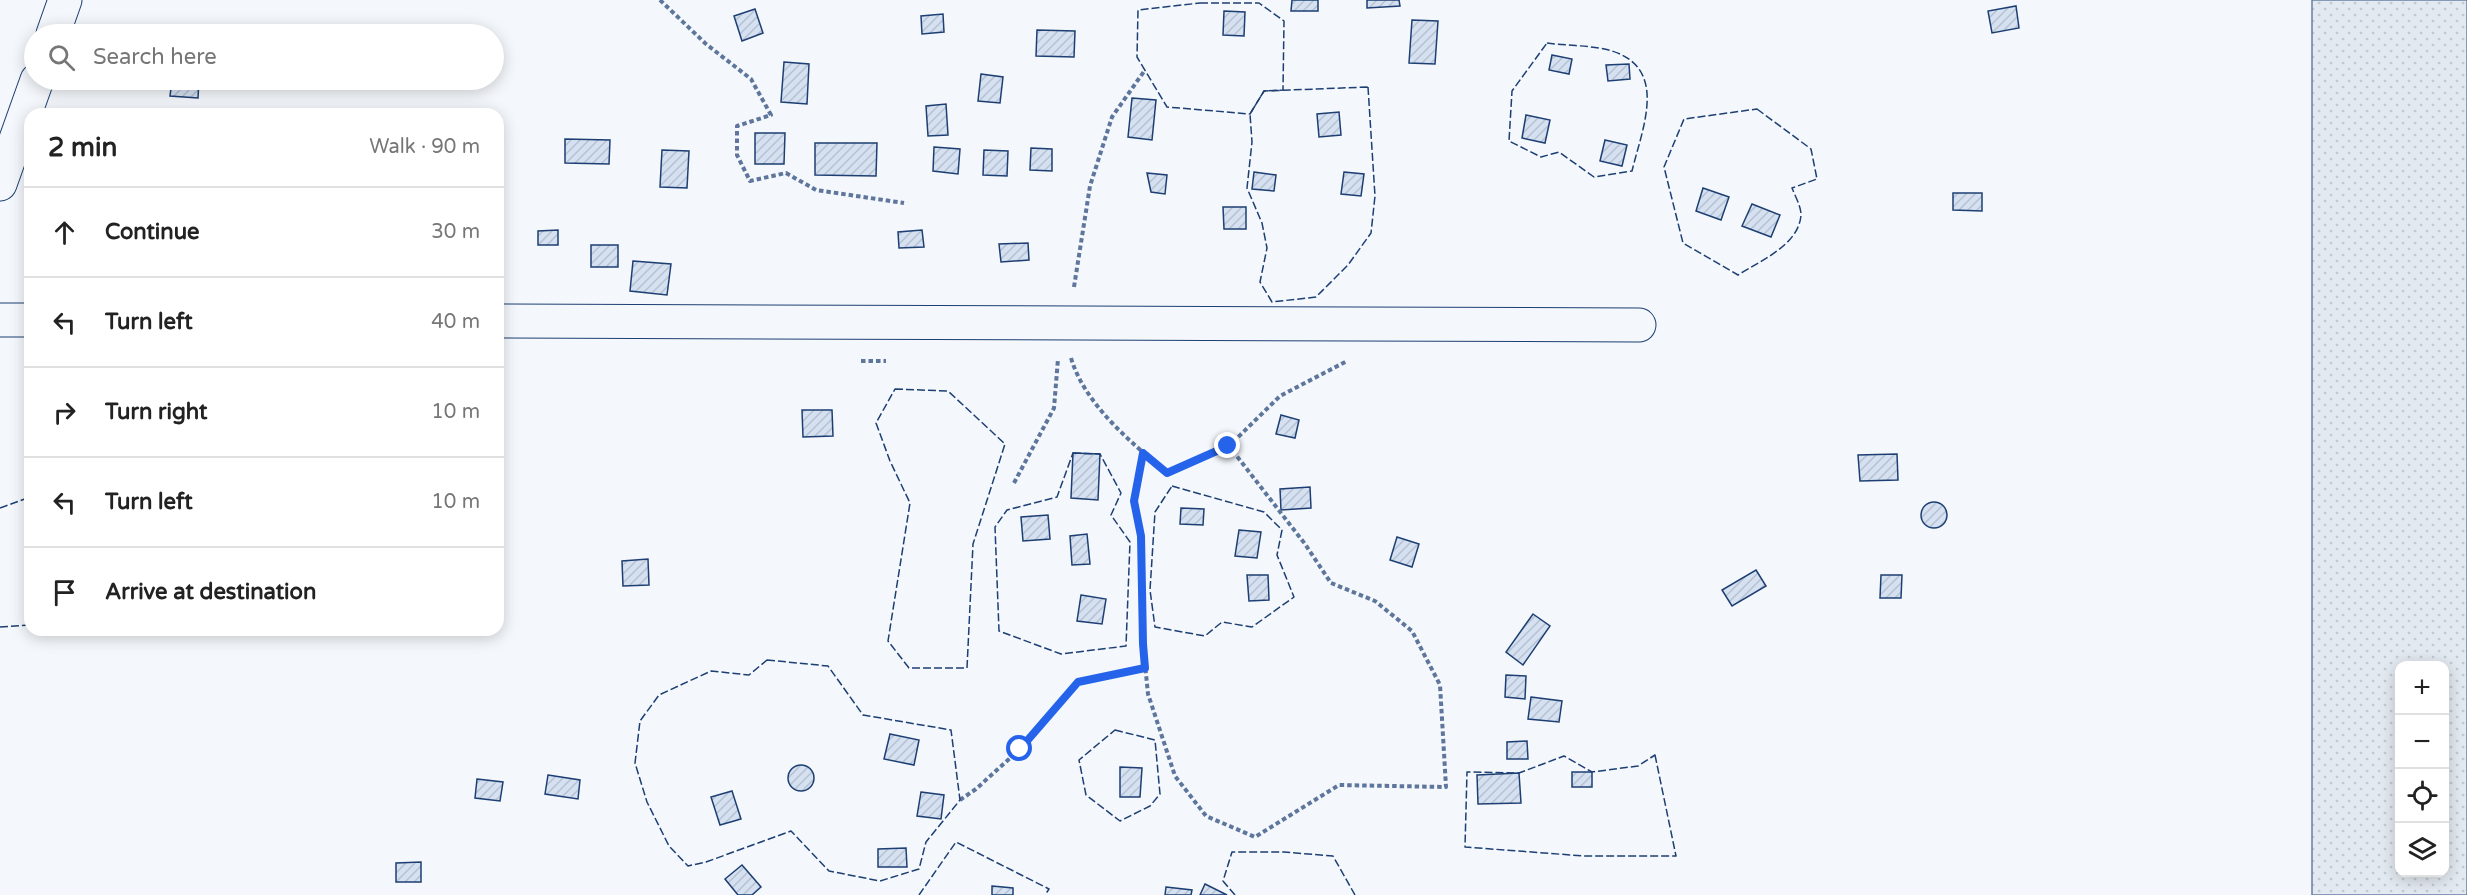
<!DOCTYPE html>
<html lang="en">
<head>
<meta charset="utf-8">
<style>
	:root { --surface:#fff; --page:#f2f2f2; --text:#222; --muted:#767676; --line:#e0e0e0 }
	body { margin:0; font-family:"Varela Round",sans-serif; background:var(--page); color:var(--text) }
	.controls { position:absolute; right:18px; bottom:18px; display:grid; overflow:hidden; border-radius:12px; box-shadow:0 3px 15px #0003 }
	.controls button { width:54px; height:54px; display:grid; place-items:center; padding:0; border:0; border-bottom:2px solid var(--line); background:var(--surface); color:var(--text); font:30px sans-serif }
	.stop { position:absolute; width:18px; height:18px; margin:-14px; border:4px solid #2563eb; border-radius:50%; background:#fff }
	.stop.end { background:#2563eb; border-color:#fff; box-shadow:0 2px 6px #0008 }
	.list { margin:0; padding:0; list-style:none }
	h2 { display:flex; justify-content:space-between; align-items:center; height:78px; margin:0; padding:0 24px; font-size:26px }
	h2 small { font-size:20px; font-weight:400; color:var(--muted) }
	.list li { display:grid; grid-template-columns:39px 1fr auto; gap:18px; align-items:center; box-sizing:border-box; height:90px; padding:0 24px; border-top:2px solid var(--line) }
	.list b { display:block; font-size:22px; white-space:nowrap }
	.list em { font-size:20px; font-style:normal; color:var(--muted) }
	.icon { flex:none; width:33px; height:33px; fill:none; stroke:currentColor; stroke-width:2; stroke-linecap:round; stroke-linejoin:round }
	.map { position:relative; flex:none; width:2467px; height:895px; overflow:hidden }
	.search { position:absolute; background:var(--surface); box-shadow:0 3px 15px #0003; left:24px; top:24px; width:480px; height:66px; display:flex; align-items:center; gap:15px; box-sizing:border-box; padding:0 21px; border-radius:33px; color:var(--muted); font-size:22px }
	.panel { position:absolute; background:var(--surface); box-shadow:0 3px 15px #0003; left:24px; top:108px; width:480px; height:528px; border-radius:18px }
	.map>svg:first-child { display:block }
	.grass { fill:url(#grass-dots); stroke:#687fa3; stroke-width:1.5; fill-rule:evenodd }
	.building { fill:url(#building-hatch); stroke:#1d3f73; stroke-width:1.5 }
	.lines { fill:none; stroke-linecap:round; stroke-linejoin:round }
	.street-casing { stroke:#1d3f73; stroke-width:35 }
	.primary-casing { stroke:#1d3f73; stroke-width:35 }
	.path { stroke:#5e769c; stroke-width:4; stroke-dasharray:4.5 3; stroke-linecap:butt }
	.street { stroke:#f4f7fb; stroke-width:33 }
	.primary { stroke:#f4f7fb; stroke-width:33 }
	.fence { stroke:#1d3f73; stroke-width:1.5; stroke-dasharray:8 3; stroke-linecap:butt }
	.route { stroke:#2563eb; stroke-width:8 }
</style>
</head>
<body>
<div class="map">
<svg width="2467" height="895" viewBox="0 0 2467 895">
	<defs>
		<pattern id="grass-dots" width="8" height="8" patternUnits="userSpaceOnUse" patternTransform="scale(1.5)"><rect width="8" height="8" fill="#e3e9f0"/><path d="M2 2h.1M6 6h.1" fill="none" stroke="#c2c9d1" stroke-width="1.8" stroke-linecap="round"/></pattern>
		<pattern id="building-hatch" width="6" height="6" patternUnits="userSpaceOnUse" patternTransform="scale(1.5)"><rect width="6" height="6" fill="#d5e0f0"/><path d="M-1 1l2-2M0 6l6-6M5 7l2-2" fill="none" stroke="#b6c1d1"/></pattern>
	</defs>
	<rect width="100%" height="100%" fill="#f4f7fb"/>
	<path class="grass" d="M2312,0H2467V895H2312ZM2400,666H2444V872H2400Z"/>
	<g class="building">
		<path d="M1292,0H1318V11H1291Z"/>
		<path d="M1367,0H1399L1400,6L1367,8Z"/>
		<path d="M2016,6L2019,28L1992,33L1988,11Z"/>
		<path d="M755,9L763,33L742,41L734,16Z"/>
		<path d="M1224,11L1245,12L1244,36L1223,35Z"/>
		<path d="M943,14L944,32L922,34L921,16Z"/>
		<path d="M1412,20L1438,21L1435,64L1409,63Z"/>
		<path d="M1037,30L1075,31L1074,57L1036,56Z"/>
		<path d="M1552,55L1572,59L1569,74L1549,70Z"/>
		<path d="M784,62L809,64L807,104L781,102Z"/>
		<path d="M1629,64L1630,79L1608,81L1606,65Z"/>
		<path d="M981,74L1003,77L1000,103L978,101Z"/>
		<path d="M172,80H199L198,98L170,96Z"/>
		<path d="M1132,98L1156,100L1152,140L1128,137Z"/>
		<path d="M946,104L948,135L928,136L926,106Z"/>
		<path d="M1339,112L1341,135L1319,137L1317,114Z"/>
		<path d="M1526,115L1550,120L1545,143L1522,138Z"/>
		<path d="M755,133H785L784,164H755Z"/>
		<path d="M565,139L610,140L609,164L565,163Z"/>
		<path d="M1605,140L1627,145L1622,166L1600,161Z"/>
		<path d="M815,143H877L876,176L815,175Z"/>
		<path d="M934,147L960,149L958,174L933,171Z"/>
		<path d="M1031,148L1052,149V171L1030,170Z"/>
		<path d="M662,150L689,151L687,188L660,187Z"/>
		<path d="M984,150L1008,151L1007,176L983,175Z"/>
		<path d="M1254,172L1276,175L1274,191L1252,189Z"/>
		<path d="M1344,172L1364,174L1361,196L1341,194Z"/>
		<path d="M1147,173L1167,175L1165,194L1151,192Z"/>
		<path d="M1703,188L1729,197L1721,220L1696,211Z"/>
		<path d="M1953,193H1982V211L1953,210Z"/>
		<path d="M1752,204L1780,215L1771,237L1742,226Z"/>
		<path d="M1223,207H1246V229H1224Z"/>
		<path d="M558,230V245H538V231Z"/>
		<path d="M922,230L924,247L899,248L898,232Z"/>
		<path d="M1028,243L1029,260L1001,262L999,244Z"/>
		<rect x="591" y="245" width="27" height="22"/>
		<path d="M633,261L671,264L667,295L630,291Z"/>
		<path d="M802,410H832L833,436L803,437Z"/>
		<path d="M1281,415L1299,420L1295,438L1276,434Z"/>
		<path d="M1073,453L1100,454L1098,500L1071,498Z"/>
		<path d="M1897,454L1898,480L1860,481L1858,455Z"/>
		<path d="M1310,487L1311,508L1281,510L1280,489Z"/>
		<circle cx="1934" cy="515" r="13"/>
		<path d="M1181,508L1204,509L1203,525L1180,524Z"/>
		<path d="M1048,515L1050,539L1023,541L1021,517Z"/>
		<path d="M1239,530L1261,532L1257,558L1235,556Z"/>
		<path d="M1087,534L1090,564L1072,565L1070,536Z"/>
		<path d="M1397,537L1419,544L1412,567L1390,560Z"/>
		<path d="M648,559L649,585L623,586L622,561Z"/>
		<path d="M1756,570L1766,586L1732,606L1722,590Z"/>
		<path d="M1247,575H1268L1269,600L1249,601Z"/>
		<path d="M1881,575H1902L1901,598H1880Z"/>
		<path d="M1081,595L1106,599L1102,624L1077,621Z"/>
		<path d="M1533,614L1550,626L1523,665L1506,652Z"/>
		<path d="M1506,675L1526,676L1525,699L1505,697Z"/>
		<path d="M1531,697L1562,701L1559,722L1528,719Z"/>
		<path d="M890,734L919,740L914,765L884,759Z"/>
		<path d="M1527,741L1528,759H1507V742Z"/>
		<circle cx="801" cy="778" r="13"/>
		<path d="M1120,767L1142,768L1140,797H1120Z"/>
		<rect x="1572" y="772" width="20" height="15"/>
		<path d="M1519,773L1521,803L1478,804L1477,775Z"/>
		<path d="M548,775L580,780L578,799L545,794Z"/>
		<path d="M477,779L503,782L500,801L475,798Z"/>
		<path d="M732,791L741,819L720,825L711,797Z"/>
		<path d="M921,792L944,795L941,819L917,816Z"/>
		<path d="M906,848L907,867H878V849Z"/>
		<path d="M421,862V882H396V863Z"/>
		<path d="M742,865L761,887L752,895H738L725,879Z"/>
		<path d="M1205,884L1227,895H1200Z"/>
		<path d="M992,886L1013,888V895H992Z"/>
		<path d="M1166,887L1192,890L1191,895H1165Z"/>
	</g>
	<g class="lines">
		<g class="street-casing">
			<g id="street">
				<path d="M0,320H30"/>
				<path d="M498,321L1639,325"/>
			</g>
		</g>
		<g class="primary-casing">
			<g id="primary">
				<path d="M53,34L65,0"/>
				<path d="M0,184L37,80"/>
			</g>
		</g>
		<g class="path">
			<path d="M660,0L706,44L751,79L771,115L737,126V155L750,181L786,173L816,190L904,203"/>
			<path d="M1074,287L1090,186L1112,117L1145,70"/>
			<path d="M1071,358C1085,405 1131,442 1167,473L1229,446L1280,396L1347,361"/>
			<path d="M861,361H886"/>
			<path d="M1143,453L1134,501L1141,536L1143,644L1148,694L1175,776L1206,816L1255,837L1339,785L1446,787L1440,685L1412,631L1375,601L1331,583L1305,544L1229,446"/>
			<path d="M1014,483L1054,408L1058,359"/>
			<path d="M960,800L976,789L1020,749L1078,682L1145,668"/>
		</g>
		<use href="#street" class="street"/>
		<use href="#primary" class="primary"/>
		<g class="fence">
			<path d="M1200,3H1259L1284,21L1283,90L1264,91L1250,114L1167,107L1137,57L1138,10Z"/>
			<path d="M1547,43C1568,46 1592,45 1612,51C1669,69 1642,129 1632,171L1594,177L1559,152L1541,157L1509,141L1512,91Z"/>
			<path d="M1368,87L1375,196L1371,233L1348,265L1316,297L1272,302L1260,282L1267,248L1262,223L1247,188L1252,142L1250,114L1264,91Z"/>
			<path d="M1757,109L1811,149L1817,179L1792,188C1795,196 1801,206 1801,215C1799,245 1760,261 1738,275L1683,243L1664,167L1684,119Z"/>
			<path d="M895,389L948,391L1005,444L973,544L967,668H909L888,641L910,503L890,461L876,423Z"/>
			<path d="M1073,453L1100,454L1121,493L1111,515L1130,542L1126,646L1061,654L999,631L995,527L1007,510L1057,497Z"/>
			<path d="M1172,486L1264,512L1282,530L1277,555L1294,597L1252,627L1222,622L1205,636L1155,627L1150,590L1155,512Z"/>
			<path d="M0,508L30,497"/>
			<path d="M0,627L30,625"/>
			<path d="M767,660L828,666L863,715L951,730L960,800L926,842L919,869L880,881L829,871L791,831L706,862L688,866L669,846L647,802L635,763L640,721L659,695L711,671L749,675Z"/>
			<path d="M1115,730L1155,740L1160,794L1150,806L1120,821L1086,795L1079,760Z"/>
			<path d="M1655,755L1676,856H1584L1465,847L1467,772L1519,773L1564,756L1592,772L1638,766Z"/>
			<path d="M919,895L956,842L1049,889L1045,895"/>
			<path d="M1235,895L1223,881L1232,852H1284L1333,856L1355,895"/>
		</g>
	</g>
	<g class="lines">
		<path class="route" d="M1020,749L1078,682L1145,668L1143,644L1141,536L1134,501L1143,453L1167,473L1228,446"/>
	</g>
</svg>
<div class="controls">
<button>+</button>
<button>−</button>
<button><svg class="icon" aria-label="locate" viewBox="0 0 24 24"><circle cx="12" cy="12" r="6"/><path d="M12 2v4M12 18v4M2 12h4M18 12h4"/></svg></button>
<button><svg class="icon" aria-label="layers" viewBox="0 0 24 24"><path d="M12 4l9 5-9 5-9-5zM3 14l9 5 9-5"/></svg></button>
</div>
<div class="stop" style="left:1020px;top:749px"></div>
<div class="stop end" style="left:1228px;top:446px"></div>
<div class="search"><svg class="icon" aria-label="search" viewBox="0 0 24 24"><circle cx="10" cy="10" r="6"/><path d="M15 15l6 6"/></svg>Search here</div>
<section class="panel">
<h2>2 min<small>Walk · 90 m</small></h2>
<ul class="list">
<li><svg class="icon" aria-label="ahead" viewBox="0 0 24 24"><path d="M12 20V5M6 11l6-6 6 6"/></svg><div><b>Continue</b></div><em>30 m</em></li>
<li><svg class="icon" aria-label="left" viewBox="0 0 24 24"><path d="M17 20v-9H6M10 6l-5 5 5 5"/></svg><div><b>Turn left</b></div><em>40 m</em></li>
<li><svg class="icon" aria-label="right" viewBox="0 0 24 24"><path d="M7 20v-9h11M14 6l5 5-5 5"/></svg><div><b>Turn right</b></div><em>10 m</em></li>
<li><svg class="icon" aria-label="left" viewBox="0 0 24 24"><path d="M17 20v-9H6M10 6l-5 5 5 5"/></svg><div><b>Turn left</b></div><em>10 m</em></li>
<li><svg class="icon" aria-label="arrive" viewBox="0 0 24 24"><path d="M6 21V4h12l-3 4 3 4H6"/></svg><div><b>Arrive at destination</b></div></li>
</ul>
</section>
</div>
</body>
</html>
